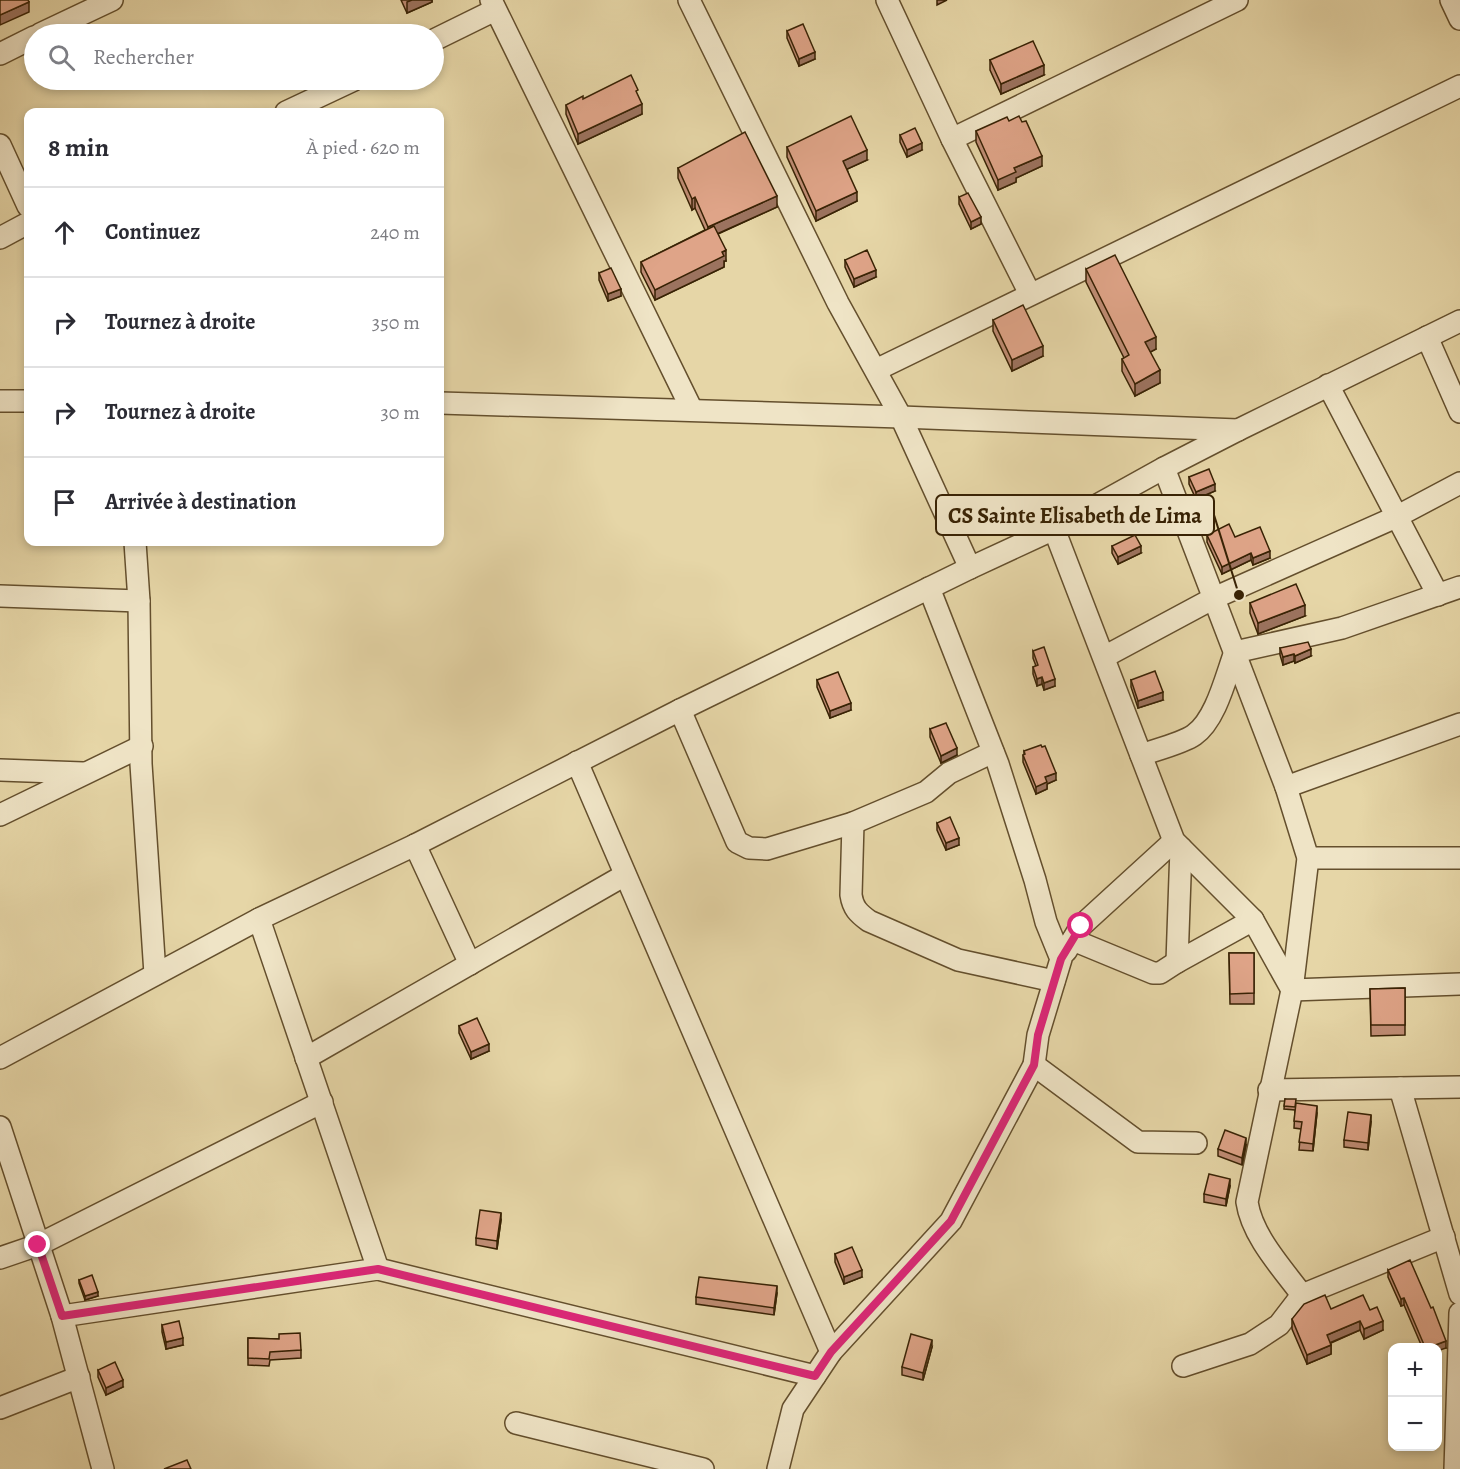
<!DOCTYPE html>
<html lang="fr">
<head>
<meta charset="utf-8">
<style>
	:root { --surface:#fff; --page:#f2f2f3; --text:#2b2b33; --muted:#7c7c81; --line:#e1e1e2 }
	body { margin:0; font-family:Alegreya,serif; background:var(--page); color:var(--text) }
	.controls { position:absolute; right:18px; bottom:18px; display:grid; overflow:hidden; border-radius:12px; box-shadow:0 3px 9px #0003 }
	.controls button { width:54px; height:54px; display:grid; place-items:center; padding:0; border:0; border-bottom:2px solid var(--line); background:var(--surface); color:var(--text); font:30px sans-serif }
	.stop { position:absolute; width:18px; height:18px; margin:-14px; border:4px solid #db2777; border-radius:50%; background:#fff }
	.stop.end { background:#db2777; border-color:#fff; box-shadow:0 2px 6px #0008 }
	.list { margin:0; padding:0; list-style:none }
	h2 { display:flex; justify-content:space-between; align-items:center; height:78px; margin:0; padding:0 24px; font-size:26px }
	h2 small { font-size:20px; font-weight:400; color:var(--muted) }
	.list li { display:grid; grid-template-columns:39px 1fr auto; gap:18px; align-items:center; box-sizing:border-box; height:90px; padding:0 24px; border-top:2px solid var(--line) }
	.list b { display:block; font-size:22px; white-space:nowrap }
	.list em { font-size:20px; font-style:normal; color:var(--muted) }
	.icon { flex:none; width:33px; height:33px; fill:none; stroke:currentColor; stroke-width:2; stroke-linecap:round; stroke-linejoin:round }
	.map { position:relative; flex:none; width:1460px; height:1469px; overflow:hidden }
	.search { position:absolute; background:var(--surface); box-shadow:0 3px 9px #0003; left:24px; top:24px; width:420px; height:66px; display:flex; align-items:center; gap:15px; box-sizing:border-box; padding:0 21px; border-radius:33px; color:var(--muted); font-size:22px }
	.panel { position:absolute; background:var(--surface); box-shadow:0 3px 9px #0003; left:24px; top:108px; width:420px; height:438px; border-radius:12px }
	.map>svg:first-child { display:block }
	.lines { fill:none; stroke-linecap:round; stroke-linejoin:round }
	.minor-casing { stroke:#644f2d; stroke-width:24 }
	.minor { stroke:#efe4c6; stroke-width:21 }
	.wall { fill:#c08d75; stroke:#382204; stroke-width:1.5 }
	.shaded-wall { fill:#9c735f; stroke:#382204; stroke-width:1.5 }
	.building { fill:#dfa488; stroke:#382204; stroke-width:1.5 }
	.route { stroke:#db2777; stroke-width:8 }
	.leader { fill:none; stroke:#382204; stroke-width:2 }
	.callout-dot { fill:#382204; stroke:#efe4c6; stroke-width:2 }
	.callout { fill:#efe4c6; stroke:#382204; stroke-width:2 }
	.callout-label { font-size:22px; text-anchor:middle; font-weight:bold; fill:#382204 }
</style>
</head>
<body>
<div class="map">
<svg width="1460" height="1469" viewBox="0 0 1460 1469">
	<rect width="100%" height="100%" fill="#e6d6a7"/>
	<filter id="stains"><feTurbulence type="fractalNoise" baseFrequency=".00333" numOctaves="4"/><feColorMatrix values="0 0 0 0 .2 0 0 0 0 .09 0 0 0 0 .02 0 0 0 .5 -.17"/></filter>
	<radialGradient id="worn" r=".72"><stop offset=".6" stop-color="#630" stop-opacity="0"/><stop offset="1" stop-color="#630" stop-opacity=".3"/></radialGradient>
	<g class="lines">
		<g class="minor-casing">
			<g id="minor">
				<path d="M491,0L692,410"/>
				<path d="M689,0L838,303L901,417L970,568"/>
				<path d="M887,0L952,139L1030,294"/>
				<path d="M1451,0L1460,19"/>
				<path d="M40,34L112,0"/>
				<path d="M434,40L495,10"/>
				<path d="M0,54L34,37"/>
				<path d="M286,112L354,80"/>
				<path d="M952,139L1237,0"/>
				<path d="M0,145L28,206"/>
				<path d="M0,238L28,223"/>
				<path d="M1427,337L1460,412"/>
				<path d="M876,370L1460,86"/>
				<path d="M1328,385L1438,595"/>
				<path d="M0,401H28"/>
				<path d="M440,403L901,417L1238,430"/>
				<path d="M1164,468L1286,787L1308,858L1292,990L1247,1202C1252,1236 1282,1268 1302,1295"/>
				<path d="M1054,529L1174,841L1253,920L1292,990"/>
				<path d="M135,542L139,601L141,764L155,974"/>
				<path d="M0,596L139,601"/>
				<path d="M1104,657L1214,598L1396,517L1460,483"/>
				<path d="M680,710L737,842L749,848L767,849L853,823L926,792L949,773L993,752"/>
				<path d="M1141,755C1155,750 1183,743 1194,735C1216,720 1226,676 1235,652L1342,628L1460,587"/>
				<path d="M577,762L831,1352"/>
				<path d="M0,770L83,773"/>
				<path d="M1286,787L1460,724"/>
				<path d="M0,815L142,746"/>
				<path d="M853,823L851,895C853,908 858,913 869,921L958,960L1054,981"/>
				<path d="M415,845L470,964"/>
				<path d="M1308,858H1460"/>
				<path d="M259,919L378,1269"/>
				<path d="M1073,940L1153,973H1160L1177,962L1253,920"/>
				<path d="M1066,951L1081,926L1174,841"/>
				<path d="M1177,962L1181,848"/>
				<path d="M1292,990L1460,984"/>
				<path d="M0,1058L259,919L415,845L680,710L970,568L1054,529L1164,468L1238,430L1460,321"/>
				<path d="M306,1058L625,875"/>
				<path d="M1034,1065L1138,1142L1196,1143"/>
				<path d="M1400,1088L1460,1294"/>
				<path d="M1269,1090L1460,1087"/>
				<path d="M0,1127L62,1316L103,1469"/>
				<path d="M0,1258L38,1245L322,1102"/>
				<path d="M62,1316L378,1269L815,1376"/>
				<path d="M1183,1366L1250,1344L1279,1325L1302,1295L1444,1237"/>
				<path d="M0,1408L79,1377"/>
				<path d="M516,1423L703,1469"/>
				<path d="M778,1469L793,1409L831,1352L951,1221L1034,1065L1038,1035L1061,959L1046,922L1035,880L998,764L929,588"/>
				<path d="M1455,1469L1460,1313"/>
			</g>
		</g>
		<use href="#minor" class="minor"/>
	</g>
	<g class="wall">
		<path d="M401,0H432V2L407,13Z"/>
		<path d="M787,31L815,59L799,66L787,38Z"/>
		<path d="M990,60L1044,75L1001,94L990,70Z"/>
		<path d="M638,97L642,114L578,144L566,114V105L583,99Z"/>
		<path d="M1009,121L1042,166L1016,178V182L998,190L976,142V131Z"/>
		<path d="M900,135L922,150L907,157L900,142Z"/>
		<path d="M787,147L867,160L847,169L857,201L816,221L787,157Z"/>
		<path d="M678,168L777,207L718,234L726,261H724V267L655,300L641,272V262L705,230L695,208L692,210L678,178Z"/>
		<path d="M959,197L981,224L971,229L959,204Z"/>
		<path d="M845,260L876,277L854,287L845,267Z"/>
		<path d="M1086,269L1156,349L1150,352L1160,383L1135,396L1122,371V359L1124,358L1086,282Z"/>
		<path d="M599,273L621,296L608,301L599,280Z"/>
		<path d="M993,320L1043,356L1012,371L993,331Z"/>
		<path d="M1189,477L1215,491L1196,499L1189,484Z"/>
		<path d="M1207,535L1235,537L1270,558L1253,565L1251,560L1222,574L1207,542Z"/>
		<path d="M1112,546L1141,553L1118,564L1112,553Z"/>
		<path d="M1250,603L1305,616L1258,634L1250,613Z"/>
		<path d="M1280,648L1311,656L1295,663L1294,661L1283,665L1280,655Z"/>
		<path d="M1033,651L1055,686L1044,690L1042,684L1037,686L1033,674V667L1036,666L1033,658Z"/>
		<path d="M817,680L851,710L830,718L817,687Z"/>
		<path d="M1131,680L1163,700L1138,708L1131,687Z"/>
		<path d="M930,729L957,755L941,763L930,737Z"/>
		<path d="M1024,751L1056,780L1047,784V789L1036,794L1023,762V755L1024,754Z"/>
		<path d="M937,823L959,845L946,850L937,830Z"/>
		<path d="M1229,953H1254V1004H1230Z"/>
		<path d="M1405,988V1035L1371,1036L1370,989Z"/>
		<path d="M459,1026L489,1051L471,1059L459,1033Z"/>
		<path d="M1285,1099L1317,1113L1313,1151L1299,1150L1301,1129L1294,1128L1295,1110L1284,1109Z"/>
		<path d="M1371,1122L1368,1150L1344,1147V1140Z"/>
		<path d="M1246,1145L1242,1165L1218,1156V1149Z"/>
		<path d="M1230,1186L1226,1206L1204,1202V1194Z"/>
		<path d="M501,1220L497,1249L476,1245V1238Z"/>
		<path d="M835,1254L862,1277L844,1284L835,1262Z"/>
		<path d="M1388,1270L1446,1348L1422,1347L1404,1305L1401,1306L1388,1277Z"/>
		<path d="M79,1280L98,1296L85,1300L79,1283Z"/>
		<path d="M777,1293L774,1315L696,1304V1297Z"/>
		<path d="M1331,1309L1370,1310L1383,1330L1364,1339L1360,1330L1331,1343V1354L1307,1364L1292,1329V1319Z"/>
		<path d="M162,1325L183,1345L166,1349L162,1332Z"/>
		<path d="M248,1338L279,1339L301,1350V1358L270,1360L269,1366L248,1365Z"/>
		<path d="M932,1347L923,1380L902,1375V1367Z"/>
		<path d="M98,1370L123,1387L106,1395L98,1377Z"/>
	</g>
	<g class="shaded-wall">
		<path d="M412,0H432V2L407,13V2Z"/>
		<path d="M937,0H947L937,5Z"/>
		<path d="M29,2V12L0,25V15Z"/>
		<path d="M815,52V59L799,66V59Z"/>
		<path d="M1044,65V75L1001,94V84Z"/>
		<path d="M642,104V114L578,144V134Z"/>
		<path d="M922,143V150L907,157V150Z"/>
		<path d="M867,150V160L843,171V161Z"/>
		<path d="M1042,156V166L1016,178V182L998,190V180L1014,168Z"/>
		<path d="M857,192V201L816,221V211Z"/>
		<path d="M777,196V207L708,238V227Z"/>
		<path d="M695,197V208L692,210V199Z"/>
		<path d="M981,217V224L971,229V222Z"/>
		<path d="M726,250V261H724V267L655,300V290Z"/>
		<path d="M876,270V277L854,287V279Z"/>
		<path d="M621,289V296L608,301V294Z"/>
		<path d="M1156,337V349L1145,355V342Z"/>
		<path d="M1043,346V356L1012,371V360Z"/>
		<path d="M1160,370V383L1135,396V384Z"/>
		<path d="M1215,484V491L1196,499V492Z"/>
		<path d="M1141,546V553L1118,564V557Z"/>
		<path d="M1270,551V558L1253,565V558Z"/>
		<path d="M1251,553V560L1222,574V567Z"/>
		<path d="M1305,605V616L1258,634V623Z"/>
		<path d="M1311,649V656L1295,663V656Z"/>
		<path d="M1294,654V661L1283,665V657Z"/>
		<path d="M1042,677V684L1037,686V679Z"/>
		<path d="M1055,679V686L1044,690V683Z"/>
		<path d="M1163,692V700L1138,708V701Z"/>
		<path d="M851,703V710L830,718V711Z"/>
		<path d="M957,748V755L941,763V756Z"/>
		<path d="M1056,773V780L1047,784V789L1036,794V787L1045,777Z"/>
		<path d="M959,838V845L946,850V843Z"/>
		<path d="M489,1044V1051L471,1059V1052Z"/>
		<path d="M1317,1106V1113L1313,1151V1144Z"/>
		<path d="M1371,1115V1122L1368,1150V1143Z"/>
		<path d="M1246,1138V1145L1242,1165V1158Z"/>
		<path d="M1230,1179V1186L1226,1206V1199Z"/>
		<path d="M501,1213V1220L497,1249V1241Z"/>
		<path d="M862,1270V1277L844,1284V1277Z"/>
		<path d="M777,1286V1293L774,1315V1308Z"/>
		<path d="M98,1292V1296L85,1300V1296Z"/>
		<path d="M1404,1298V1305L1401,1306V1299Z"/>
		<path d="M1360,1321V1330L1327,1344V1335Z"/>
		<path d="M1383,1321V1330L1364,1339V1329Z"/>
		<path d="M183,1338V1345L166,1349V1342Z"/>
		<path d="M932,1340V1347L923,1380V1373Z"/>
		<path d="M1446,1341V1348L1437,1351V1347H1430Z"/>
		<path d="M1331,1345V1354L1307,1364V1355Z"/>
		<path d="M123,1380V1387L106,1395V1388Z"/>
	</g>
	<g class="building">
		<path d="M0,0H28L29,2L0,15Z"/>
		<path d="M803,24L815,52L799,59L787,31Z"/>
		<path d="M390,32L391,34H383Z"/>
		<path d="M1033,41L1044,65L1001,84L990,60Z"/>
		<path d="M631,75L638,90L636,91L642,104L578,134L566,105L583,96V99Z"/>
		<path d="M851,116L867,150L843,161L857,192L816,211L787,147Z"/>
		<path d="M1019,116L1022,122L1026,121L1042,156L1014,168L1016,172L998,180L976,131L1007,117L1009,121Z"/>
		<path d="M915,128L922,143L907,150L900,135Z"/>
		<path d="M745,132L777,196L708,227L695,197L692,199L678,168Z"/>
		<path d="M968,193L981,217L971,222L959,197Z"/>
		<path d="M714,226L726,250L722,252L724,256L655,290L641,262Z"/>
		<path d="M867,250L876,270L854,279L845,260Z"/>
		<path d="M1115,255L1156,337L1145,342L1160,370L1135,384L1122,359L1129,355L1086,269Z"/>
		<path d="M611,268L621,289L608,294L599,273Z"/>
		<path d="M1023,305L1043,346L1012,360L993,320Z"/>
		<path d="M1209,469L1215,484L1196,492L1189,477Z"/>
		<path d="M1229,524L1235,537L1260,527L1270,551L1253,558L1251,553L1222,567L1207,535Z"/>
		<path d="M1135,535L1141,546L1118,557L1112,546Z"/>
		<path d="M1296,584L1305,605L1258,623L1250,603Z"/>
		<path d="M1308,642L1311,649L1295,656L1294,654L1283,657L1280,648Z"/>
		<path d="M1044,647L1055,679L1044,683L1042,677L1037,679L1033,667L1038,665L1033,651Z"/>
		<path d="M1155,671L1163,692L1138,701L1131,680Z"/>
		<path d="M838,672L851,703L830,711L817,680Z"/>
		<path d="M946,723L957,748L941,756L930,729Z"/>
		<path d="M1041,745L1042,747L1045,746L1056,773L1045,777L1047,782L1036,787L1023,755L1025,754L1024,751Z"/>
		<path d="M950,817L959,838L946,843L937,823Z"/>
		<path d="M1229,953H1254V993L1230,994Z"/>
		<path d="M1405,988V1025H1371L1370,989Z"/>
		<path d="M477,1018L489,1044L471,1052L459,1026Z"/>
		<path d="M1285,1099H1296L1295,1107L1284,1106Z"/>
		<path d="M1296,1103L1317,1106L1313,1144L1299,1142L1302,1122L1294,1121Z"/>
		<path d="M1348,1112L1371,1115L1368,1143L1344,1140Z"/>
		<path d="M1225,1130L1246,1138L1242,1158L1218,1149Z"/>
		<path d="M1209,1174L1230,1179L1226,1199L1204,1194Z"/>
		<path d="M480,1210L501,1213L497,1241L476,1238Z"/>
		<path d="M852,1247L862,1270L844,1277L835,1254Z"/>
		<path d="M1410,1260L1431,1308L1433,1307L1446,1341L1430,1347H1425L1404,1298L1401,1299L1388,1270Z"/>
		<path d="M92,1275L98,1292L85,1296L79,1280Z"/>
		<path d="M699,1277L777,1286L774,1308L696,1297Z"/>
		<path d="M1325,1295L1331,1309L1363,1295L1370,1310L1377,1307L1383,1321L1364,1329L1360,1321L1327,1335L1331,1345L1307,1355L1292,1319L1304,1304Z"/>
		<path d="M179,1321L183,1338L166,1342L162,1325Z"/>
		<path d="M300,1333L301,1350L270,1352L269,1359L248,1358V1338L279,1339V1334Z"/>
		<path d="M911,1334L932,1340L923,1373L902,1367Z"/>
		<path d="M115,1362L123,1380L106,1388L98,1370Z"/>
		<path d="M187,1460L191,1469H164Z"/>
	</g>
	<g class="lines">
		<path class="route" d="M38,1245L62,1316L378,1269L815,1376L831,1352L951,1221L1034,1065L1038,1035L1061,959L1081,926"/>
	</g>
	<path class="leader" d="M1239 595L1214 515"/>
	<circle class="callout-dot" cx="1239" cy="595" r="6"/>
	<rect class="callout" x="936" y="495" width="278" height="40" rx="6"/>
	<g class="callout-label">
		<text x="1075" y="523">CS Sainte Elisabeth de Lima</text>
	</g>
	<rect width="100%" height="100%" filter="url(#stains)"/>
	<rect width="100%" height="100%" fill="url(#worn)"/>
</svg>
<div class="controls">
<button>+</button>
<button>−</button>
</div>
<div class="stop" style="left:1081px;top:926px"></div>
<div class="stop end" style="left:38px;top:1245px"></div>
<div class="search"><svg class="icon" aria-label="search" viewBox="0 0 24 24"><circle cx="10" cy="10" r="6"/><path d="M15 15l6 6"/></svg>Rechercher</div>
<section class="panel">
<h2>8 min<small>À pied · 620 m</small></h2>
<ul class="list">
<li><svg class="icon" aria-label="ahead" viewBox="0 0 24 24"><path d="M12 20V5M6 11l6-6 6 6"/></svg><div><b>Continuez</b></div><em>240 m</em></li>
<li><svg class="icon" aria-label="right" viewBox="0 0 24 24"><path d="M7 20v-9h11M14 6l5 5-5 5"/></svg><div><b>Tournez à droite</b></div><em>350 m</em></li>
<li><svg class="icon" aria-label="right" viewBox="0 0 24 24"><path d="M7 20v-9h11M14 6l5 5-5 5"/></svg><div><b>Tournez à droite</b></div><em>30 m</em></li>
<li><svg class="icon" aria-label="arrive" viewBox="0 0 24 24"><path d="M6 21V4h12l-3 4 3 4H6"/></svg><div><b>Arrivée à destination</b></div></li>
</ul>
</section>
</div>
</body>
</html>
